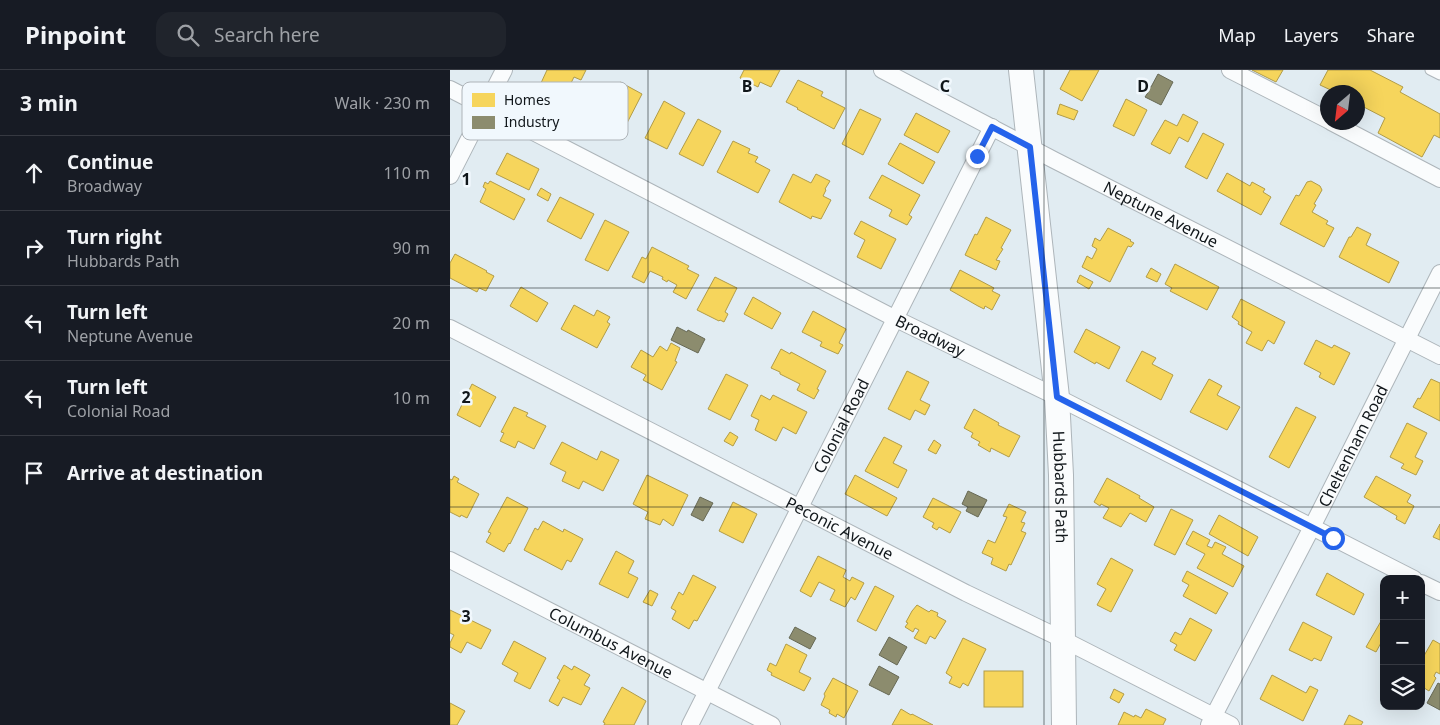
<!DOCTYPE html>
<html lang="en">
<head>
<meta charset="utf-8">
<style>
	:root { --surface:#171b24; --page:#20242c; --text:#f1f3f6; --muted:#9ea1a6; --line:#363941 }
	body { margin:0; font-family:"Noto Sans",sans-serif; background:var(--page); color:var(--text) }
	.controls { position:absolute; right:15px; bottom:15px; display:grid; overflow:hidden; border-radius:10px; box-shadow:0 5px 20px #0002 }
	.controls button { width:45px; height:45px; display:grid; place-items:center; padding:0; border:0; border-bottom:1px solid var(--line); background:var(--surface); color:var(--text); font:25px sans-serif }
	.compass { position:absolute; left:870px; top:15px; width:45px; height:45px; border-radius:50%; background:var(--surface); box-shadow:0 5px 20px #0002; rotate:208deg }
	.stop { position:absolute; width:15px; height:15px; margin:-11px; border:4px solid #2563eb; border-radius:50%; background:#fff }
	.stop.end { background:#2563eb; border-color:#fff; box-shadow:0 1px 5px #0008 }
	.list { margin:0; padding:0; list-style:none }
	h2 { display:flex; justify-content:space-between; align-items:center; height:65px; margin:0; padding:0 20px; font-size:21px }
	h2 small { font-size:16px; font-weight:400; color:var(--muted) }
	.list li { display:grid; grid-template-columns:32px 1fr auto; gap:15px; align-items:center; box-sizing:border-box; height:75px; padding:0 20px; border-top:1px solid var(--line) }
	.list b { display:block; font-size:19px; white-space:nowrap }
	.list p { margin:0; font-size:16px; white-space:nowrap; color:var(--muted) }
	.list em { font-size:16px; font-style:normal; color:var(--muted) }
	.icon { flex:none; width:28px; height:28px; fill:none; stroke:currentColor; stroke-width:2; stroke-linecap:round; stroke-linejoin:round }
	.map { position:relative; flex:none; width:990px; height:655px; overflow:hidden }
	header { display:flex; align-items:center; gap:30px; box-sizing:border-box; height:70px; padding:0 25px; background:var(--surface); border-bottom:1px solid var(--line) }
	header strong { font-size:24px }
	nav { display:flex; gap:28px; margin-inline-start:auto; font-size:18px }
	.search { width:350px; height:45px; background:var(--page); display:flex; align-items:center; gap:12px; box-sizing:border-box; padding:0 18px; border-radius:15px; color:var(--muted); font-size:19px }
	main { display:flex }
	aside { flex:1; background:var(--surface) }
	.map>svg:first-child { display:block }
	.homes { fill:#f6d55c; stroke:#b19c48 }
	.industry { fill:#8c8c6e; stroke:#676955 }
	.lines { fill:none; stroke-linecap:round; stroke-linejoin:round }
	.lane-casing { stroke:#adb5ba; stroke-width:11 }
	.street-casing { stroke:#adb5ba; stroke-width:18 }
	.secondary-casing { stroke:#adb5ba; stroke-width:26 }
	.lane { stroke:#fafcfd; stroke-width:9 }
	.street { stroke:#fafcfd; stroke-width:16 }
	.secondary { stroke:#fafcfd; stroke-width:24 }
	.route { stroke:#2563eb; stroke-width:6 }
	.grid { fill:none; stroke:#11171b; stroke-width:1; stroke-opacity:0.55 }
	.labels { text-anchor:middle; dominant-baseline:central; stroke-width:5; stroke-linejoin:round; paint-order:stroke }
	.street-label { font-size:16px; fill:#11171b; stroke:#f1f8fd }
	.key { fill:#f1f8fd; stroke:#aeb4b9; stroke-width:1 }
	.key-label { font-size:14px; fill:#11171b }
	.grid-label { font-size:16px; text-anchor:middle; font-weight:bold; fill:#11171b; stroke:#f1f8fd; stroke-width:5; stroke-linejoin:round; paint-order:stroke }
</style>
</head>
<body>
<header>
<strong>Pinpoint</strong>
<div class="search"><svg class="icon" aria-label="search" viewBox="0 0 24 24"><circle cx="10" cy="10" r="6"/><path d="M15 15l6 6"/></svg>Search here</div>
<nav><a>Map</a><a>Layers</a><a>Share</a></nav>
</header>
<main>
<aside>
<h2>3 min<small>Walk · 230 m</small></h2>
<ul class="list">
<li><svg class="icon" aria-label="ahead" viewBox="0 0 24 24"><path d="M12 20V5M6 11l6-6 6 6"/></svg><div><b>Continue</b><p>Broadway</p></div><em>110 m</em></li>
<li><svg class="icon" aria-label="right" viewBox="0 0 24 24"><path d="M7 20v-9h11M14 6l5 5-5 5"/></svg><div><b>Turn right</b><p>Hubbards Path</p></div><em>90 m</em></li>
<li><svg class="icon" aria-label="left" viewBox="0 0 24 24"><path d="M17 20v-9H6M10 6l-5 5 5 5"/></svg><div><b>Turn left</b><p>Neptune Avenue</p></div><em>20 m</em></li>
<li><svg class="icon" aria-label="left" viewBox="0 0 24 24"><path d="M17 20v-9H6M10 6l-5 5 5 5"/></svg><div><b>Turn left</b><p>Colonial Road</p></div><em>10 m</em></li>
<li><svg class="icon" aria-label="arrive" viewBox="0 0 24 24"><path d="M6 21V4h12l-3 4 3 4H6"/></svg><div><b>Arrive at destination</b></div></li>
</ul>
</aside>
<div class="map">
<svg width="990" height="655" viewBox="0 0 990 655">
	<rect width="100%" height="100%" fill="#e1ecf2"/>
	<g class="homes">
		<path d="M97,0H136L131,10L124,7L115,25L91,13Z"/>
		<path d="M294,0H330L321,17L310,12L308,17L290,8Z"/>
		<path d="M620,0H649L632,31L610,19Z"/>
		<path d="M802,0H833L826,12Z"/>
		<path d="M878,0H920L953,17L950,22L990,44V68L984,65L972,87L928,63L935,48L908,34V22H885L870,15Z"/>
		<path d="M348,10L373,22L371,26L395,38L384,59L347,39L348,38L336,32Z"/>
		<path d="M170,12L192,24L176,55L154,44Z"/>
		<path d="M676,29L697,40L684,66L663,56Z"/>
		<path d="M214,31L235,43L217,79L195,68Z"/>
		<path d="M610,34L628,41L624,50L607,44Z"/>
		<path d="M410,39L431,49L413,85L392,74Z"/>
		<path d="M466,43L500,61L488,83L454,65Z"/>
		<path d="M733,44L748,52L738,72L729,67L720,84L701,74L715,50L727,56Z"/>
		<path d="M248,49L271,61L253,96L229,84Z"/>
		<path d="M753,63L774,74L757,109L735,97Z"/>
		<path d="M283,71L300,79L298,83L308,87L305,92L320,100L308,123L267,102Z"/>
		<path d="M450,73L485,92L473,114L438,94Z"/>
		<path d="M57,83L89,99L79,120L46,104Z"/>
		<path d="M777,103L800,116L802,112L815,119L813,122L821,127L811,145L767,121Z"/>
		<path d="M343,104L361,113L366,104L380,111L375,119L376,120L373,126L381,130L371,149L362,146L361,149L329,132Z"/>
		<path d="M432,105L470,125L459,145L462,147L457,155L439,146L442,140L419,128Z"/>
		<path d="M40,111L75,129L64,150L30,132L36,119L33,117L35,112L38,114Z"/>
		<path d="M861,111L870,116L872,120L864,134L866,135L862,142L878,151L876,154L884,158L874,177L830,154L846,125L849,126L857,112Z"/>
		<path d="M91,118L101,124L98,131L87,125Z"/>
		<path d="M110,127L144,144L131,169L97,151Z"/>
		<path d="M536,147L561,160L551,178L553,179L546,190L550,191L546,200L515,185L525,164L527,165Z"/>
		<path d="M155,150L179,162L158,201L135,190Z"/>
		<path d="M411,151L446,169L431,199L407,187L415,170L404,164Z"/>
		<path d="M907,157L921,164L916,175L949,192L939,213L889,187L899,167H901Z"/>
		<path d="M658,158L681,170L680,171L684,173L681,177L678,176L660,212L632,197L637,186L642,189L647,179L642,176L645,168L650,171Z"/>
		<path d="M202,177L239,196L237,199L249,205L236,229L223,222L227,215L218,210L217,212L212,209L213,207L200,201L194,213L182,207L192,187L196,189Z"/>
		<path d="M5,184L37,201L36,202L44,206L36,221L29,218L27,222L0,208V193Z"/>
		<path d="M725,194L769,217L757,240L720,221L722,218L715,214Z"/>
		<path d="M701,198L711,204L707,212L696,207Z"/>
		<path d="M510,200L544,218L542,221L550,225L542,240L535,236L534,239L528,236L500,220Z"/>
		<path d="M630,205L643,212L639,219L627,212Z"/>
		<path d="M265,207L287,218L275,242L278,244L274,252L270,250L269,251L247,240Z"/>
		<path d="M71,217L98,233L87,252L60,236Z"/>
		<path d="M303,227L331,243L322,259L294,244Z"/>
		<path d="M791,229L835,252L824,274L818,270L812,281L796,273L802,262L788,254L789,252L782,247Z"/>
		<path d="M124,235L144,246L147,240L160,247L157,252L160,254L147,278L111,259Z"/>
		<path d="M363,241L396,259L389,273L393,275L388,284L370,276L372,272L352,262Z"/>
		<path d="M636,259L670,277L659,299L646,292L645,294L624,282Z"/>
		<path d="M866,270L882,278L884,275L900,283L884,315L869,307L871,303L854,294Z"/>
		<path d="M221,273L230,278L225,291L227,292L212,320L193,310L196,305L181,297L191,280L203,287L210,276L217,281Z"/>
		<path d="M331,279L340,284L341,282L376,301L367,319L369,320L364,329L347,320L350,314L330,304V302L321,298Z"/>
		<path d="M692,281L706,288L702,294L723,305L711,330L676,311Z"/>
		<path d="M457,301L479,312L470,330L480,335L475,345L465,340L460,350L438,339Z"/>
		<path d="M276,304L298,315L280,350L258,339Z"/>
		<path d="M759,309L772,316L767,325L790,337L777,360L740,342Z"/>
		<path d="M981,309L990,313V351L963,337L968,328L970,329Z"/>
		<path d="M22,314L46,327L30,357L7,345Z"/>
		<path d="M311,325L320,330L323,325L357,342L346,364L333,357L326,371L305,360L309,350L301,346Z"/>
		<path d="M64,337L78,343L76,346L96,356L84,379L68,371L65,378L50,371L54,363L51,362Z"/>
		<path d="M846,337L866,347L839,398L819,387Z"/>
		<path d="M524,339L549,353L548,355L570,366L559,387L541,378L540,382L528,375L530,372L521,367L523,363L514,358Z"/>
		<path d="M957,353L977,363L965,387L973,391L966,405L951,398L954,394L940,387Z"/>
		<path d="M280,362L288,367L283,376L274,371Z"/>
		<path d="M434,367L452,376L443,393L457,400L448,418L415,401Z"/>
		<path d="M484,370L491,375L486,384L478,380Z"/>
		<path d="M112,372L147,390L151,381L169,390L153,421L133,411L129,419L112,411L116,402L100,394Z"/>
		<path d="M197,405L238,425L223,456L213,449L210,455L195,449L198,442L183,434Z"/>
		<path d="M405,405L447,428L437,446L395,424Z"/>
		<path d="M4,406L9,409L7,412L29,424L17,448L11,445L10,447L0,442V409L2,410Z"/>
		<path d="M926,406L961,425L957,432L964,436L955,454L946,449L947,446L914,427Z"/>
		<path d="M657,408L690,426L689,428L704,437L696,452L680,443L671,457L653,448L659,438L651,434L650,436L644,432Z"/>
		<path d="M57,427L78,438L60,474L59,473L54,482L36,472L41,463L38,462Z"/>
		<path d="M483,428L511,442L500,463L489,457L487,460L482,457L484,453L473,447Z"/>
		<path d="M283,432L307,444L293,473L269,461Z"/>
		<path d="M559,434L576,442L571,452L575,453L571,461L576,463L561,495L559,494L556,501L541,494L543,488L532,483L538,470L545,473L557,447L553,446Z"/>
		<path d="M721,439L743,450L725,485L704,475Z"/>
		<path d="M769,445L808,467L798,486L759,464Z"/>
		<path d="M93,451L113,462L114,459L133,469L121,492L117,490L112,500L74,480L85,458L88,460Z"/>
		<path d="M990,454V470L983,467Z"/>
		<path d="M743,461L760,470L757,476L762,478L765,472L776,477L772,484L794,496L783,517L747,498L755,484L736,474Z"/>
		<path d="M166,481L184,491L178,503L188,508L178,528L149,514Z"/>
		<path d="M368,486L396,500L393,507L400,511L402,507L414,513L405,530L401,527L395,537L380,530L385,520L369,512L361,527L350,521Z"/>
		<path d="M661,488L683,500L661,542L647,535L656,519L647,514Z"/>
		<path d="M737,501L778,523L766,544L733,526L739,515L732,511Z"/>
		<path d="M877,503L914,524L904,545L866,525Z"/>
		<path d="M243,505L266,517L247,551L244,550L239,559L222,549L226,541L221,538L229,522L233,525Z"/>
		<path d="M425,516L444,526L426,561L407,551Z"/>
		<path d="M200,520L208,524L202,536L193,532Z"/>
		<path d="M467,535L479,542L481,540L488,543L487,546L496,551L485,569L480,566L476,574L464,568L469,560L465,558L463,562L455,557L458,553L456,552L462,541Z"/>
		<path d="M0,540L41,560L31,579L17,572L11,583L0,577V573L4,565L0,563Z"/>
		<path d="M934,546V572L932,571L926,582L916,577Z"/>
		<path d="M740,548L762,560L745,591L724,580L727,575L720,571L725,562L731,565Z"/>
		<path d="M853,552L882,567L871,591L864,588L862,591L839,580Z"/>
		<path d="M513,568L536,579L518,616L513,613L510,618L499,613L502,607L496,603Z"/>
		<path d="M983,570L990,574V604L986,602L984,606L986,608L979,621L971,616V591Z"/>
		<path d="M64,571L96,588L80,619L64,611L68,603L52,594Z"/>
		<path d="M336,574L357,585L349,602L361,608L354,621L321,605L322,603L317,600L320,593L326,596Z"/>
		<path d="M114,595L122,600L124,596L140,605L134,615L140,618L131,635L113,627L108,636L99,631L110,610L107,608Z"/>
		<rect x="534" y="601" width="39" height="36"/>
		<path d="M822,605L856,623L860,616L868,620L853,651L810,629Z"/>
		<path d="M383,608L408,621L394,648L387,644L386,647L379,643L380,640L371,635L375,626L374,624Z"/>
		<path d="M172,617L196,631L184,655H154L155,653L153,652Z"/>
		<path d="M664,619L674,624L669,633L660,628Z"/>
		<path d="M0,633L15,641L7,655H0Z"/>
		<path d="M451,639L461,645L462,644L483,655H442Z"/>
		<path d="M696,639L716,649L713,655H668L674,642L684,647L685,645L691,648Z"/>
		<path d="M899,645L913,652L911,655H894Z"/>
	</g>
	<g class="industry">
		<path d="M708,4L723,12L711,35L695,27L699,21L696,19L698,16L701,17Z"/>
		<path d="M227,257L237,262L238,260L255,269L248,283L221,270Z"/>
		<path d="M518,421L537,430L528,447L516,441L518,437L512,434Z"/>
		<path d="M250,427L263,433L253,451L241,445Z"/>
		<path d="M345,557L366,568L360,579L339,568Z"/>
		<path d="M439,567L457,577L447,595L429,585Z"/>
		<path d="M429,596L449,607L439,625L419,615Z"/>
		<path d="M988,613L990,614V640L977,633Z"/>
	</g>
	<g class="lines">
		<g class="lane-casing">
			<path id="lane" d="M980,0L990,5"/>
		</g>
		<g class="street-casing">
			<g id="street">
				<path id="s1" d="M432,0L604,90L990,286"/>
				<path d="M780,0L878,50"/>
				<path id="s2" d="M0,19L446,249L607,327L964,509"/>
				<path d="M881,52L990,109"/>
				<path d="M0,106L54,0"/>
				<path id="s3" d="M0,258L516,523L614,570L781,655"/>
				<path id="s4" d="M0,490L322,655"/>
				<path d="M971,513L990,522"/>
				<path id="s5" d="M240,655L542,57"/>
				<path id="s6" d="M759,655L862,457L990,203"/>
			</g>
		</g>
		<g class="secondary-casing">
			<g id="secondary">
				<path id="s7" d="M571,0L607,327L611,405L614,655"/>
			</g>
		</g>
		<use href="#lane" class="lane"/>
		<use href="#street" class="street"/>
		<use href="#secondary" class="secondary"/>
	</g>
	<g class="lines">
		<path class="route" d="M527,86L542,57L580,77L607,327L883,468"/>
	</g>
	<path class="grid" d="M198,0V655M396,0V655M594,0V655M792,0V655M0,218H990M0,437H990"/>
	<g class="labels">
		<g class="street-label">
			<text stroke="none"><textPath href="#s1" startOffset="314">Neptune Avenue</textPath></text>
			<text stroke="none"><textPath href="#s2" startOffset="540">Broadway</textPath></text>
			<text stroke="none"><textPath href="#s5" startOffset="335">Colonial Road</textPath></text>
			<text stroke="none"><textPath href="#s6" startOffset="314">Cheltenham Road</textPath></text>
			<text stroke="none"><textPath href="#s7" startOffset="419">Hubbards Path</textPath></text>
			<text stroke="none"><textPath href="#s3" startOffset="438">Peconic Avenue</textPath></text>
			<text stroke="none"><textPath href="#s4" startOffset="181">Columbus Avenue</textPath></text>
		</g>
	</g>
	<rect x="12" y="12" width="166" height="58" rx="8" class="key"/>
	<rect x="22" y="23" width="23" height="14" fill="#f6d55c"/>
	<rect x="22" y="46" width="23" height="13" fill="#8c8c6e"/>
	<g class="key-label">
		<text x="54" y="35">Homes</text>
		<text x="54" y="57">Industry</text>
	</g>
	<g class="grid-label">
		<text x="297" y="22">B</text>
		<text x="495" y="22">C</text>
		<text x="693" y="22">D</text>
		<text x="16" y="115">1</text>
		<text x="16" y="333">2</text>
		<text x="16" y="552">3</text>
	</g>
</svg>
<div class="controls">
<button>+</button>
<button>−</button>
<button><svg class="icon" aria-label="layers" viewBox="0 0 24 24"><path d="M12 4l9 5-9 5-9-5zM3 14l9 5 9-5"/></svg></button>
</div>
<svg class="compass" viewBox="-18 -18 36 36"><path d="M0-13l5 13h-10z" fill="#e53935"/><path d="M0 13l5-13h-10z" fill="#9ea1a6"/></svg>
<div class="stop" style="left:883px;top:468px"></div>
<div class="stop end" style="left:527px;top:86px"></div>
</div>
</main>
</body>
</html>
